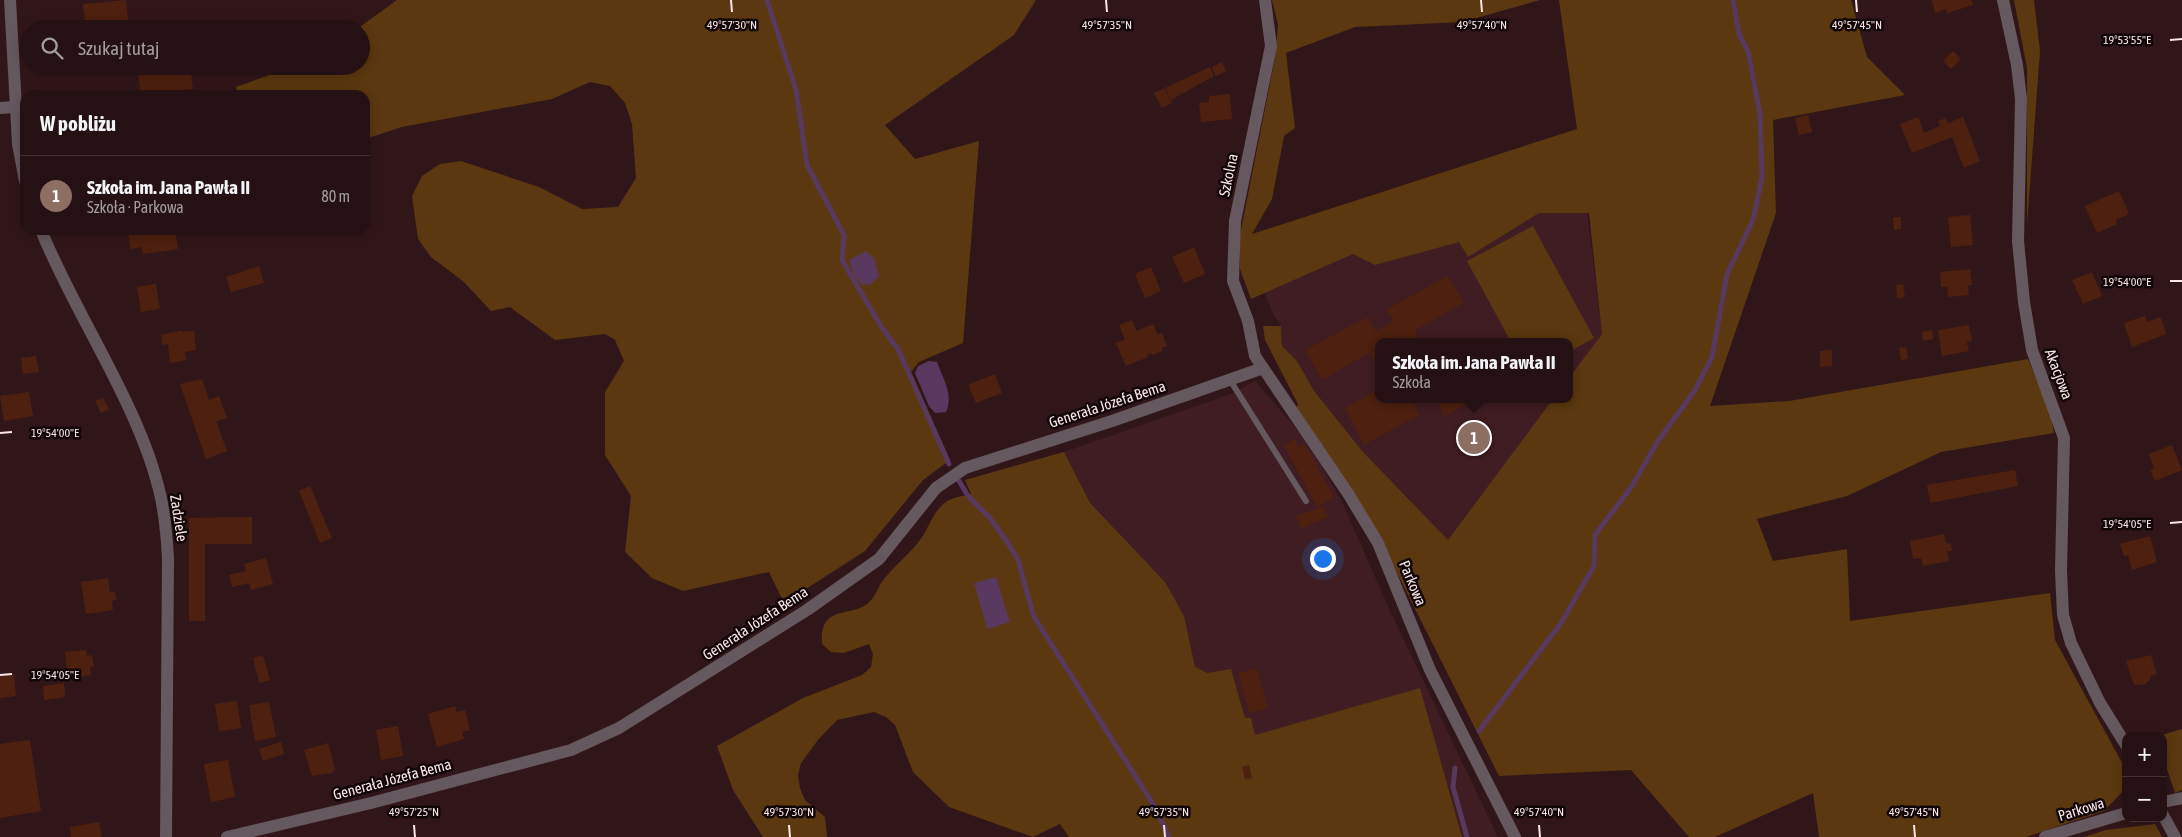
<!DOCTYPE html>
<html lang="pl">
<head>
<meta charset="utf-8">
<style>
	:root { --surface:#251013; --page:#2d191c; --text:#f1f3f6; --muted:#a39da0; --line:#423033; --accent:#b45309 }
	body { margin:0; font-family:"Asap Condensed",sans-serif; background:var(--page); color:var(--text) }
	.controls { position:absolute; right:15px; bottom:15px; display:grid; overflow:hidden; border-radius:10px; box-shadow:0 2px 12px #0003 }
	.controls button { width:45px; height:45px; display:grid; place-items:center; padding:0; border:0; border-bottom:1px solid var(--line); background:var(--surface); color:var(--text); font:25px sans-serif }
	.you { position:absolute; left:1322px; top:558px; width:18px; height:18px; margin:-12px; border:4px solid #fff; border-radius:50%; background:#1a73e8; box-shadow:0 0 0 8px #1a73e833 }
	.badge { display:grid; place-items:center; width:32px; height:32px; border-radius:50%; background:var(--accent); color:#fff; font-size:16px; font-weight:700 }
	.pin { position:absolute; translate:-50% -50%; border:2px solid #fff; box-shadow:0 1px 5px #0006 }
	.popup { position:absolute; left:1375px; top:338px; width:198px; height:65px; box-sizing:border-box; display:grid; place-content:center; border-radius:10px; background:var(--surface); filter:drop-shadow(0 1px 4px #0005); font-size:16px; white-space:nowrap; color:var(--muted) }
	.popup b { font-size:19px; color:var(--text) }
	.popup::after { content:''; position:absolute; left:50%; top:100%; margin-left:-10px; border:10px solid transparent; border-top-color:var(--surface) }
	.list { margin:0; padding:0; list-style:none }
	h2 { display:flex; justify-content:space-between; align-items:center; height:65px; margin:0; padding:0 20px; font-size:21px }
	h2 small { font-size:16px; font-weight:400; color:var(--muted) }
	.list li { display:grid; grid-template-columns:32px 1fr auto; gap:15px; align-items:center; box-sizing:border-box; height:80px; padding:0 20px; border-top:1px solid var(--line) }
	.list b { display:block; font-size:19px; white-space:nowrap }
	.list p { margin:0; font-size:16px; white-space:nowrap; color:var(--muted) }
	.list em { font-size:16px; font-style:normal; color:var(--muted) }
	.icon { flex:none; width:28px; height:28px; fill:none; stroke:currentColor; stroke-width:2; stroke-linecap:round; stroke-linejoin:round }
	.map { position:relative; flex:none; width:2182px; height:837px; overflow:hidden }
	.search { position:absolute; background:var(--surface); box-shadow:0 2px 12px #0003; left:20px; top:20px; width:350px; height:55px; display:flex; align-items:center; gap:12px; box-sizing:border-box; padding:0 18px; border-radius:28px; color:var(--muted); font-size:19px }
	.panel { position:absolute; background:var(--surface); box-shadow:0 2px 12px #0003; left:20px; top:90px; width:350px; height:145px; border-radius:15px }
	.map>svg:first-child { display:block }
	.built { fill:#3f1d22; fill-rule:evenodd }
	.green { fill:#5b380f }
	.water { fill:#58385e }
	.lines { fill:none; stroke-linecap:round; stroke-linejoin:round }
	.stream { stroke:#58385e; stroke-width:5 }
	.building { fill:#4e200f }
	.service { stroke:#65585e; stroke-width:6 }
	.minor { stroke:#65585e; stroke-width:12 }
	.tertiary { stroke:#65585e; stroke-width:12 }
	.ticks { fill:none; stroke:#fae6e8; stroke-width:2 }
	.labels { text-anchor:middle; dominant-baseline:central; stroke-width:5; stroke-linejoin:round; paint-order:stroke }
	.street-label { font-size:15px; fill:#fae6e8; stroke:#110607 }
	.ticks-label { font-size:12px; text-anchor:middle; fill:#fae6e8; stroke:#110607; stroke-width:5; stroke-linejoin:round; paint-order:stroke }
</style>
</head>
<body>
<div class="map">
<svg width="2182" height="837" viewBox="0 0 2182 837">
	<rect width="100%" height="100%" fill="#311619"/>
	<g class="built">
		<path d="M1577,129L1602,334L1474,713L1297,361L1282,346L1281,326L1274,316L1265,294L1251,235ZM1379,342H1569V399H1379Z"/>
		<path d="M1255,381L1309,443L1343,504L1390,611L1498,837H1244L965,480L1064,452L1231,394Z"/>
	</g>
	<g class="green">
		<path d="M397,0H1036L1014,35L885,125L915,159L979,141L963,343L919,362L911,372L950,460L923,480L865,551L784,603L769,572L683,591L652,578L625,552L631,496L605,455V392L624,361L615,340L605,334L555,340L510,307L491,311L464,282L431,257L418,239L412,196L422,176L440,164L461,161L539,187L582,209L618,207L636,178L632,124L625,103L610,86L590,82L552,99L402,127L365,139V95H238L236,87L295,66H361V29H357Z"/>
		<path d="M1272,0H1540L1462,22L1355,27L1286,53L1295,128L1284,136L1272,199L1252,234L1577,129L1559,0H1851L1867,57L1905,95L1773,120L1776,213L1710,406L1789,401L2028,359L2050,411L2054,433L1941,452L1847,496L1757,519L1773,561L1847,549L1850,621L2050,593L2055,640L2126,770V788L2104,811L2026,837H1819L1813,793L1715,837H1689L1631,770L1499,776L1380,539L1296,409L1298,404L1265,340L1263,326H1281L1282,346L1297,361L1314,391L1363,452L1448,540L1553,399H1569V378L1602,334L1589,213H1539L1468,257L1459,242L1375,265L1353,254L1251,299L1240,269V235L1275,58L1278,25Z"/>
		<path d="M2014,0H2034L2040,51L2027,225V68Z"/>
		<path d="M1533,226L1594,338L1569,352V342H1511L1467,261Z"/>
		<path d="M1064,452L1090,503L1165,582L1184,616L1195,667L1207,673L1231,669L1245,718H1251L1255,735L1420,688L1462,837H1069L1060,824L1033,837L949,807L913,772L895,725L886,717L874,712L837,720L818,740L801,763L798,775L800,788L805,800L825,817L827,837H763L733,790L717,746L803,698L862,675L871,667L873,654L869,644L844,653L831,652L822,644C819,600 856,621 872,599C877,593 879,585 884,579C895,565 910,554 920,540C929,528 933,511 946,502C952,497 964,496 971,494L965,480Z"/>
		<path d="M2182,729V790L2175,793L2163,757V736H2159Z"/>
		<path d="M2155,824L2162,837H2084L2106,830Z"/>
	</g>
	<g class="water">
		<path d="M866,251L874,258L879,276L870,285L861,284L854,275L849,260Z"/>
		<path d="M929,361L937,362C943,379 954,395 946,412L935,413L929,406L915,373L918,366Z"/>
		<path d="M996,577L1010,622L987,629L974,583Z"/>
	</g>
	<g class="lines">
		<g class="stream">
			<path d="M767,0L796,90L807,165L844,235L842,260L882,328L898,349L949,464"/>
			<path d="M959,481L968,496L990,518L1010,546L1018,560L1034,617L1155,807L1169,837"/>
			<path d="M1479,731L1561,623L1594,566L1595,535L1632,486L1658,441L1695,390L1712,357L1727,274L1753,220L1762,177L1760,114L1748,51L1739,34L1733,0"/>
			<path d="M1455,768L1453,787L1467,837"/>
		</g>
	</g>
	<g class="building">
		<path d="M126,0L129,29H86L83,4Z"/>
		<path d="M1932,0H1971L1973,5L1947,13L1946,9L1935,13Z"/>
		<path d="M1953,51L1961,59L1951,69L1943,61Z"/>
		<path d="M1222,62L1226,71L1216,76L1212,67Z"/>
		<path d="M137,66H190L193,89L141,95Z"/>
		<path d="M1210,67L1214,76L1171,100L1165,88Z"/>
		<path d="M1164,88L1172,103L1162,108L1154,93Z"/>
		<path d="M1230,94L1232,119L1201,122L1199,103L1209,102V96Z"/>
		<path d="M1808,115L1812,132L1799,135L1795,118Z"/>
		<path d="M1918,117L1924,133L1940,126L1938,121L1946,118L1948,123L1963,117L1980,161L1964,168L1952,137L1912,153L1900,124Z"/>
		<path d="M2119,191L2129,214L2116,220L2117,224L2097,233L2085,206Z"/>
		<path d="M1970,215L1973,245L1951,247L1948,217Z"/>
		<path d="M1893,217H1901V229L1894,230Z"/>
		<path d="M128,230H175L178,249L143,254L142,247L130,249Z"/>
		<path d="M1194,247L1205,274L1184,283L1172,257Z"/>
		<path d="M259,266L264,283L231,292L226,277Z"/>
		<path d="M1151,267L1161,291L1145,298L1135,274Z"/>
		<path d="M1970,269L1972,285H1968L1969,295L1948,297L1947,287H1941L1940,272Z"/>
		<path d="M2092,272L2102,296L2083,304L2072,280Z"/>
		<path d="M1448,276L1464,303L1415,330L1421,342H1379V369L1369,353L1322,380L1305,350L1367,317L1376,332L1394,321L1387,309Z"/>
		<path d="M156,284L160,309L141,312L137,287Z"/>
		<path d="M1903,284L1905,297L1897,298L1896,285Z"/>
		<path d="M2145,316L2147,322L2161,317L2166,334L2132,347L2124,323Z"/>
		<path d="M1132,320L1137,331L1153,324L1158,335L1162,333L1167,346L1162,348L1163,351L1152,355L1151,353L1147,355L1148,357L1126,366L1116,343L1125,340L1119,325Z"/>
		<path d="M1969,325L1972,341L1967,342L1969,351L1942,356L1938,330Z"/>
		<path d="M182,330V332L194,331L196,350L185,352L186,360L170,363L168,344L162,345L161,335Z"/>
		<path d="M1932,330L1933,339L1923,341L1922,332Z"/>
		<path d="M1906,347L1908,359L1901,360L1899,348Z"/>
		<path d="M1832,350V366L1820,367V351Z"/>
		<path d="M36,356L39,372L23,374L21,358Z"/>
		<path d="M995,374L1002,393L976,403L968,385Z"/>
		<path d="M202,379L209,400L219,396L227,418L216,421L227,451L206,459L180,384Z"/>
		<path d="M1379,389V399H1411L1419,415L1364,445L1345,408Z"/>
		<path d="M29,392L33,416L4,421L0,396Z"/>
		<path d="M103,398L109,409L101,413L95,401Z"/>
		<path d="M1436,399H1476L1445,416Z"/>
		<path d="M1295,439L1299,447L1305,444L1334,498L1317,507L1284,445Z"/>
		<path d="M2172,445L2182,470L2155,481L2150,470L2154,468L2149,454Z"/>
		<path d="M2015,470L2018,486L1930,503L1927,485Z"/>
		<path d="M310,486L332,538L320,543L299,491Z"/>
		<path d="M1323,506L1328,517L1301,529L1296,516Z"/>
		<path d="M252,517V544H205V621H189V518Z"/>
		<path d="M1944,534L1946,544L1951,543L1952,551H1947L1949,561L1923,566L1921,558L1913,559L1910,541Z"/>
		<path d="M2150,536L2157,562L2132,570L2128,555L2124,556L2120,544Z"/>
		<path d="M266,558L273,584L251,590L249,583L232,587L229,575L246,571L244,564Z"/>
		<path d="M108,578L110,592H115L116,600L112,601L113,610L86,614L81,582Z"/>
		<path d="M86,650L87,656L92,655L94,666L90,667L91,675L68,678L65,652Z"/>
		<path d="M263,655L270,680L259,683L253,658Z"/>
		<path d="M2151,655L2157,674L2150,676L2151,679L2145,684L2134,685L2126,661Z"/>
		<path d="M1257,668L1268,708L1249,713L1238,673Z"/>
		<path d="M14,674L16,696L0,698V676Z"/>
		<path d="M64,683L65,697L44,700L43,686Z"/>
		<path d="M237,701L241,728L219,731L215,704Z"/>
		<path d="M269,702L276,737L255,741L249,705Z"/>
		<path d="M455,706L457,712L465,710L470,730L462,732L464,739L437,747L428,714Z"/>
		<path d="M398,726L403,756L381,760L376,730Z"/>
		<path d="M30,740L41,811L0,818V744Z"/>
		<path d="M281,742L284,754L263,761L259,749Z"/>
		<path d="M328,743L335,769L332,773L312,776L304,750Z"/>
		<path d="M228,760L235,797L211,802L204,764Z"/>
		<path d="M1249,765L1252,778L1245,779L1242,767Z"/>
		<path d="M99,822L102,837H71L70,827Z"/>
	</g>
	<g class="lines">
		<path class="service" d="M1230,380L1306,501"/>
		<g class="minor">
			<path d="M1265,0L1271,46L1235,221L1233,281L1248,321L1255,356L1349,495L1378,543L1430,670L1515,837"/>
			<path d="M2003,0L2017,65L2021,99L2018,241L2024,302L2032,350L2064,438L2061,571L2063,615L2071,643L2100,703L2126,745"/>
			<path d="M0,108L15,107"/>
			<path d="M2163,802L2182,798"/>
			<path d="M2163,815L2175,837"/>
			<path d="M227,837L371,803L571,750L619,728L807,610L879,559L936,488L965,468L1112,421L1263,368"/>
			<path d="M2045,837L2126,813"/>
		</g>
		<g class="tertiary">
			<path d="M10,0L18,144L25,181"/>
			<path d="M41,230C76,317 141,407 161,498C165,518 167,538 168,559L166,837"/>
		</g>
	</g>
	<path class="ticks" d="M731,0L732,12M1106,0L1107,12M1481,0L1482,12M1856,0L1857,12M2170,40L2182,39M2170,281H2182M0,433L12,432M2170,523L2182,522M0,675L12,674M414,825L415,837M789,825L790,837M1164,825L1165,837M1539,825L1540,837M1914,825L1915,837"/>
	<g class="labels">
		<g class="street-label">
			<text transform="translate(1228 175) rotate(-78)">Szkolna</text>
			<text transform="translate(2059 374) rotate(69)">Akacjowa</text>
			<text transform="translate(1107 404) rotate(-18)">Generała Józefa Bema</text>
			<text transform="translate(179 518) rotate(81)">Zadziele</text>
			<text transform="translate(1413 583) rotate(67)">Parkowa</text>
			<text transform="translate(755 623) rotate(-33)">Generała Józefa Bema</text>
			<text transform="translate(392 779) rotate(-15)">Generała Józefa Bema</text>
			<text transform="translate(2081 809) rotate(-17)">Parkowa</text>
		</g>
	</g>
	<g class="ticks-label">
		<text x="732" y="29">49°57'30"N</text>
		<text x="1107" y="29">49°57'35"N</text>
		<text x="1482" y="29">49°57'40"N</text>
		<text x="1857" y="29">49°57'45"N</text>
		<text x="2127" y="44">19°53'55"E</text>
		<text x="2127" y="286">19°54'00"E</text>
		<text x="55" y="437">19°54'00"E</text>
		<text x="2127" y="528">19°54'05"E</text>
		<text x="55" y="679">19°54'05"E</text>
		<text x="414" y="816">49°57'25"N</text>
		<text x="789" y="816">49°57'30"N</text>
		<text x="1164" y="816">49°57'35"N</text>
		<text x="1539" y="816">49°57'40"N</text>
		<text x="1914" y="816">49°57'45"N</text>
	</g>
</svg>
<div class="controls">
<button>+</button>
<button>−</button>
</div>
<div class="you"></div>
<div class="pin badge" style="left:1474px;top:438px;background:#8d6e63">1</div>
<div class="popup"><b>Szkoła im. Jana Pawła II</b>Szkoła</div>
<div class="search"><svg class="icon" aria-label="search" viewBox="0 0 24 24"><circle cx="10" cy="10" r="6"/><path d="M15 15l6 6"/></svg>Szukaj tutaj</div>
<section class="panel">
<h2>W pobliżu<small></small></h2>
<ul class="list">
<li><span class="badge" style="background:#8d6e63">1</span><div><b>Szkoła im. Jana Pawła II</b><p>Szkoła · Parkowa</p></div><em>80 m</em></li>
</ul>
</section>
</div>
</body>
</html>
